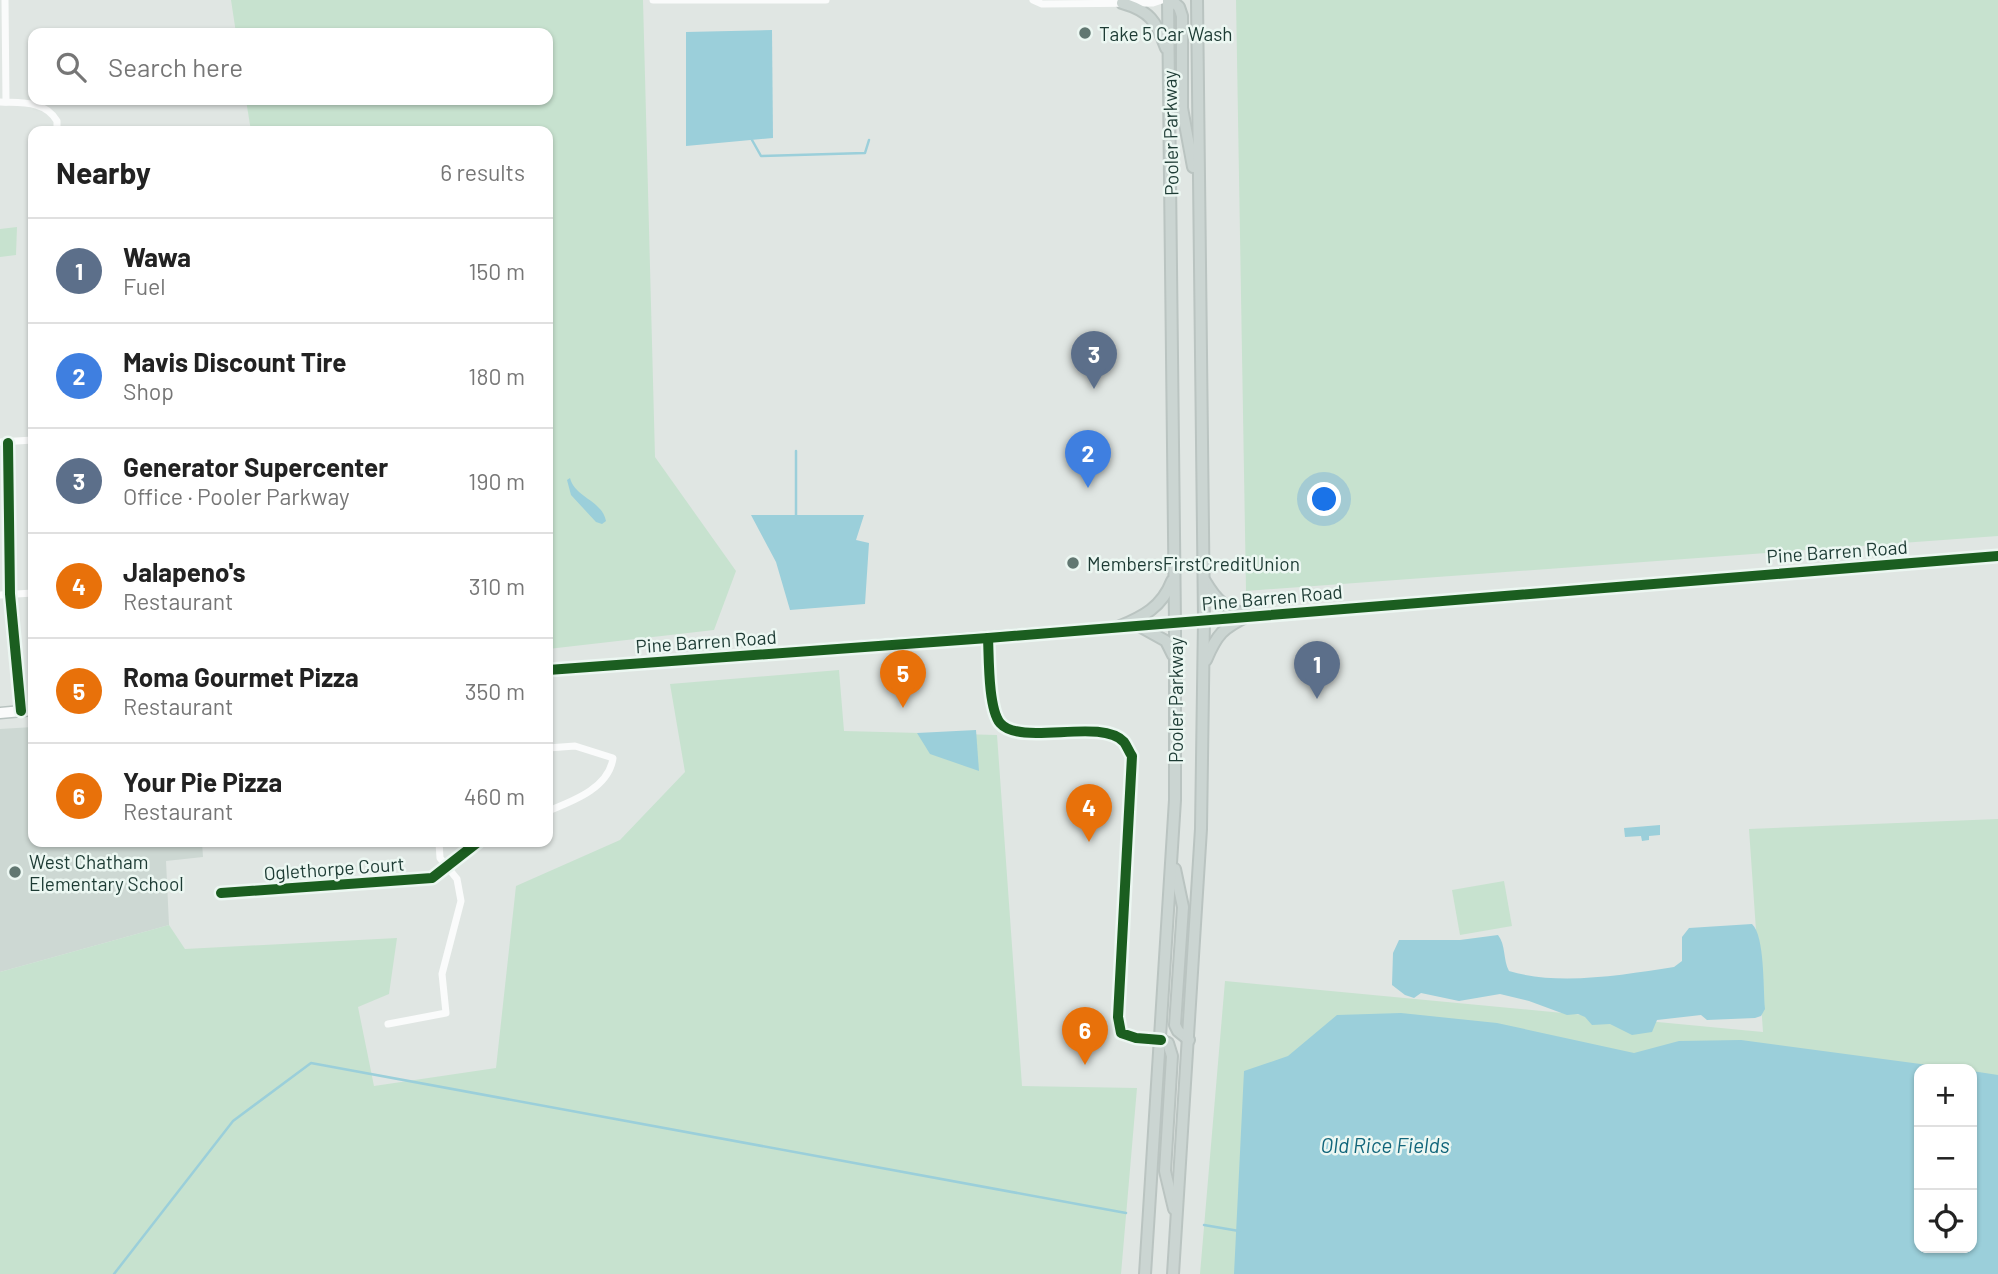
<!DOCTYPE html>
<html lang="en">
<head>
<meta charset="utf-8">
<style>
	:root { --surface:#fff; --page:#f6f6f6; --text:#222; --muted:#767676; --line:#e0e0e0; --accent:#617771 }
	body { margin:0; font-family:Barlow,sans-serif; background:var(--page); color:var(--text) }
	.controls { position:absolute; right:21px; bottom:21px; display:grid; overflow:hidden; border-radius:14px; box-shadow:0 2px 5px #0004 }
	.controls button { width:63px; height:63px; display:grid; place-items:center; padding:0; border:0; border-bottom:2px solid var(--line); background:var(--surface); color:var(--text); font:35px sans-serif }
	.you { position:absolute; left:1325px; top:500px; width:24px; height:24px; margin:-18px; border:5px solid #fff; border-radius:50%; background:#1a73e8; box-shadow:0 0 0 10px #1a73e833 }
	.badge { display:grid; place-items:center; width:46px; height:46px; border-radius:50%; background:var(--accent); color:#fff; font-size:23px; font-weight:700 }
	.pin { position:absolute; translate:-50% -58px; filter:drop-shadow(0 2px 4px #0008) }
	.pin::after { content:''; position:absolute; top:37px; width:24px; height:21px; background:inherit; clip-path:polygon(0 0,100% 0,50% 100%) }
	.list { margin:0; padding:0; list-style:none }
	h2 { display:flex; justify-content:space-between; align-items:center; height:91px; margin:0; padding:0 28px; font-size:30px }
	h2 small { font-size:23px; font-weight:400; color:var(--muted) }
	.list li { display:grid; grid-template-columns:46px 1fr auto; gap:21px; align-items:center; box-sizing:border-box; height:105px; padding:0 28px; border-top:2px solid var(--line) }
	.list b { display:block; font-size:26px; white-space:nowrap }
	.list p { margin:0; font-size:23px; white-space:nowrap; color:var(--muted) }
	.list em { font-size:23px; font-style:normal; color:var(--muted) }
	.icon { flex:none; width:38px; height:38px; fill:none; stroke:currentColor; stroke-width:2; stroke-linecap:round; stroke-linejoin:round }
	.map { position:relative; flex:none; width:1998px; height:1274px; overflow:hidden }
	.search { position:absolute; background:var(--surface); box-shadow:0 2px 5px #0004; left:28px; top:28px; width:525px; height:77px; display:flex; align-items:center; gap:18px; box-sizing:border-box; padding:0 24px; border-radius:14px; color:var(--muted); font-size:26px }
	.panel { position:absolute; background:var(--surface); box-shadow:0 2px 5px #0004; left:28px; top:126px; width:525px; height:721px; border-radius:14px }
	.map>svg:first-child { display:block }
	.built { fill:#cdd8d3 }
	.green { fill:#c7e2cf; fill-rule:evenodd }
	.water { fill:#9bcfda }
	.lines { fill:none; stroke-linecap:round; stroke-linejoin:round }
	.stream { stroke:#9bcfda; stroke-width:2.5 }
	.secondary-casing { stroke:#b8c3c0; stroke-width:13 }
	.primary-casing { stroke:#bac4c1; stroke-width:14 }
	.minor { stroke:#fafbfb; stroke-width:7 }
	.tertiary { stroke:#fafbfb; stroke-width:9 }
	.secondary { stroke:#fafbfb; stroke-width:10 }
	.primary { stroke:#cbd5d2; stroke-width:10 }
	.cycleway-casing { stroke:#ecf7f2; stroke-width:15 }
	.cycleway { stroke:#1b5e20; stroke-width:10 }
	.poi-dot { fill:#617771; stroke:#ecf7f2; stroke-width:2.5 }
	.labels { text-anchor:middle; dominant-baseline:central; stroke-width:5; stroke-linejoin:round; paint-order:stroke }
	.poi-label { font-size:19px; fill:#1d3b34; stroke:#ecf7f2; text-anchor:start }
	.street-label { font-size:19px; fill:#1d3b34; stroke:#ecf7f2 }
	.water-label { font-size:21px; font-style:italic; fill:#12667b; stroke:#ecf7f2 }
</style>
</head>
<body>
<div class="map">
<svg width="1998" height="1274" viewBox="0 0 1998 1274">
	<rect width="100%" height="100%" fill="#e0e6e3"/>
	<path class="built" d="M33,727V842H202L203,857L166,861L169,925L0,972V729Z"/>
	<g class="green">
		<path d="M231,0H643L655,457L736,571L714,630L548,649V131H251L246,100H548V33H236Z"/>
		<path d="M1236,0H1998V536L1246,591Z"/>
		<path d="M17,227L16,255L0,257V229Z"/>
		<path d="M839,670L844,731L997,735L1022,1086L1137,1088L1121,1274H0V972L169,925L185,949L397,938L389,994L358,1007L374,1086L496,1068L516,886L620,840L685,772L670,684Z"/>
		<path d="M1998,819V1274H1200L1225,981L1763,1032L1749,829ZM1919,1069H1972V1248H1919Z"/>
		<path d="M1504,881L1512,926L1460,935L1452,890Z"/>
	</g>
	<g class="water">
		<path d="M772,30L773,138L686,146V32Z"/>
		<path d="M570,478C575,498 602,500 606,521L602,524L596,522L571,495L567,480Z"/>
		<path d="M751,515H864L856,540L869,543L865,604L790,610L776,562Z"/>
		<path d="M976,730L979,771L930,754L917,733Z"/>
		<path d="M1660,825V835L1649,836V840L1642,841L1641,836L1625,837L1624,828Z"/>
		<path d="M1752,924C1765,936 1763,989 1765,1009L1761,1016L1755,1018L1707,1020L1701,1015L1657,1020L1652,1032L1632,1035L1610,1024L1592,1025L1585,1017L1578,1014L1567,1015L1529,1001L1500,994L1459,1001L1421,993L1414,998L1405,995L1392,985L1393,953L1399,940H1460L1498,935C1506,945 1503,960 1509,971C1559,986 1622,975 1674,967L1682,961V937L1689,928Z"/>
		<path d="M1401,1013L1497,1023L1634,1053L1679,1041L1741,1040L1958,1069H1919V1248H1972V1071L1998,1075V1274H1234L1244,1071L1288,1056L1337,1015Z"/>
	</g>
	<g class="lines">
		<g class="stream">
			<path d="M752,140L761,156L865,153L869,140"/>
			<path d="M796,515V451"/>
			<path d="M1204,1225L1239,1231"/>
			<path d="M114,1274L233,1121L311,1063L1126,1213"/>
		</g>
		<g class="secondary-casing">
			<g id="secondary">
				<path d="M1138,626L1998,556"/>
				<path d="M548,670L1123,627"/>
				<path d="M0,713L33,710"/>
			</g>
		</g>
		<g class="primary-casing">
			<g id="primary">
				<path d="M1171,0L1179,7L1182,16V108L1193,167"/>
				<path d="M1122,3C1150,11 1156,21 1166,48"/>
				<path d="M1205,581C1218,603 1225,607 1248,616"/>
				<path d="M1139,626L1166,641L1173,655"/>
				<path d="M1118,627C1143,617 1162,607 1172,581"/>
				<path d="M1206,660C1217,634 1223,628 1248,616"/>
				<path d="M1175,869L1183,907L1175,1025L1178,1031L1189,1040"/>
				<path d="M1161,1040L1168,1043L1172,1056L1165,1171L1174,1209"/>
				<path d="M1145,1274L1175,800V623L1168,0"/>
				<path d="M1173,1274L1201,829L1204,619L1197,0"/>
			</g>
		</g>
		<g class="minor">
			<path d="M5,0L6,102"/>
			<path d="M653,0H826"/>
			<path d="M1033,0L1042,4L1153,3L1162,0"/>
			<path d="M0,102C21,103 45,100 57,121V131"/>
			<path d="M0,442L33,440"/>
			<path d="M8,443L10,594L21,711"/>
			<path d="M0,595L33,593"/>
			<path d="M548,748L575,746L613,758C609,788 573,801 548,811"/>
			<path d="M221,893L432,878L478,842"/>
			<path d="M388,1024L446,1013L442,974L461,901L457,879L440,858L439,842"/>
		</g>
		<path class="tertiary" d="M988,638C989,657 988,708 1000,723C1021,747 1101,717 1124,742C1127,746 1129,752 1132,756L1118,1017L1121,1033L1136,1038L1161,1040"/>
		<use href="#secondary" class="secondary"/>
		<use href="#primary" class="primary"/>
		<g class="cycleway-casing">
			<g id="cycleway">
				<path d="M8,443L10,594L21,711"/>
				<path d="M988,638C989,657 988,708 1000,723C1021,747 1101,717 1124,742C1127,746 1129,752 1132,756L1118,1017L1121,1033L1136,1038L1161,1040"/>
				<path d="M548,670L988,638L1998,556"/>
				<path d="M221,893L432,878L478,842"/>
			</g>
		</g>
		<use href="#cycleway" class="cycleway"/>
	</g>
	<g class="poi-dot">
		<circle cx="1085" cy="33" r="7"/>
		<circle cx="1073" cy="563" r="7"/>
		<circle cx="15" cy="872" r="7"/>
	</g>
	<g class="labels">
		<g class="poi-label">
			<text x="1099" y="33">Take 5 Car Wash</text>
			<text x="1087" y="563">MembersFirstCreditUnion</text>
			<text x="29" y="861">West Chatham<tspan x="29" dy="22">Elementary School</tspan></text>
		</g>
		<g class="street-label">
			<text transform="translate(1170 133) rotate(-91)">Pooler Parkway</text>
			<text transform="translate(1837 551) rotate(-4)">Pine Barren Road</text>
			<text transform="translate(1272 597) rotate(-5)">Pine Barren Road</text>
			<text transform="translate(706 641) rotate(-4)">Pine Barren Road</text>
			<text transform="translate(1175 700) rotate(-90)">Pooler Parkway</text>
			<text transform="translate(334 868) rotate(-4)">Oglethorpe Court</text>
		</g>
		<g class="water-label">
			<text x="1385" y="1144">Old Rice Fields</text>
		</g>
	</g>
</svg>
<div class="controls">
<button>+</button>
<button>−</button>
<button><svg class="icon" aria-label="locate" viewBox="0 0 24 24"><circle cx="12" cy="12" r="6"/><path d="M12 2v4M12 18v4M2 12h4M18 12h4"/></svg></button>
</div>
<div class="you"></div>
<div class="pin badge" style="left:1317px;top:699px;background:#5c6f8a">1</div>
<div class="pin badge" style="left:1088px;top:488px;background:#3f7fe0">2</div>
<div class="pin badge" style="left:1094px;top:389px;background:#5c6f8a">3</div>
<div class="pin badge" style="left:1089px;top:842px;background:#e8710a">4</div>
<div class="pin badge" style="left:903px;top:708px;background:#e8710a">5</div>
<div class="pin badge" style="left:1085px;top:1065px;background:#e8710a">6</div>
<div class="search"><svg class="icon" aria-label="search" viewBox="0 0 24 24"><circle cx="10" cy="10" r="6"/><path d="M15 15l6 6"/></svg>Search here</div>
<section class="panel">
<h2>Nearby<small>6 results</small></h2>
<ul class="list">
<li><span class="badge" style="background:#5c6f8a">1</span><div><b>Wawa</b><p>Fuel</p></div><em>150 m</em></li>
<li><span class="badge" style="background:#3f7fe0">2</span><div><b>Mavis Discount Tire</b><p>Shop</p></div><em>180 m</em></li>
<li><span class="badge" style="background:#5c6f8a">3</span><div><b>Generator Supercenter</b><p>Office · Pooler Parkway</p></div><em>190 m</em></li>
<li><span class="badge" style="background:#e8710a">4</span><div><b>Jalapeno's</b><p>Restaurant</p></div><em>310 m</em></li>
<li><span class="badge" style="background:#e8710a">5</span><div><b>Roma Gourmet Pizza</b><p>Restaurant</p></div><em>350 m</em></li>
<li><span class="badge" style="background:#e8710a">6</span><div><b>Your Pie Pizza</b><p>Restaurant</p></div><em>460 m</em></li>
</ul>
</section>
</div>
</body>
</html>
